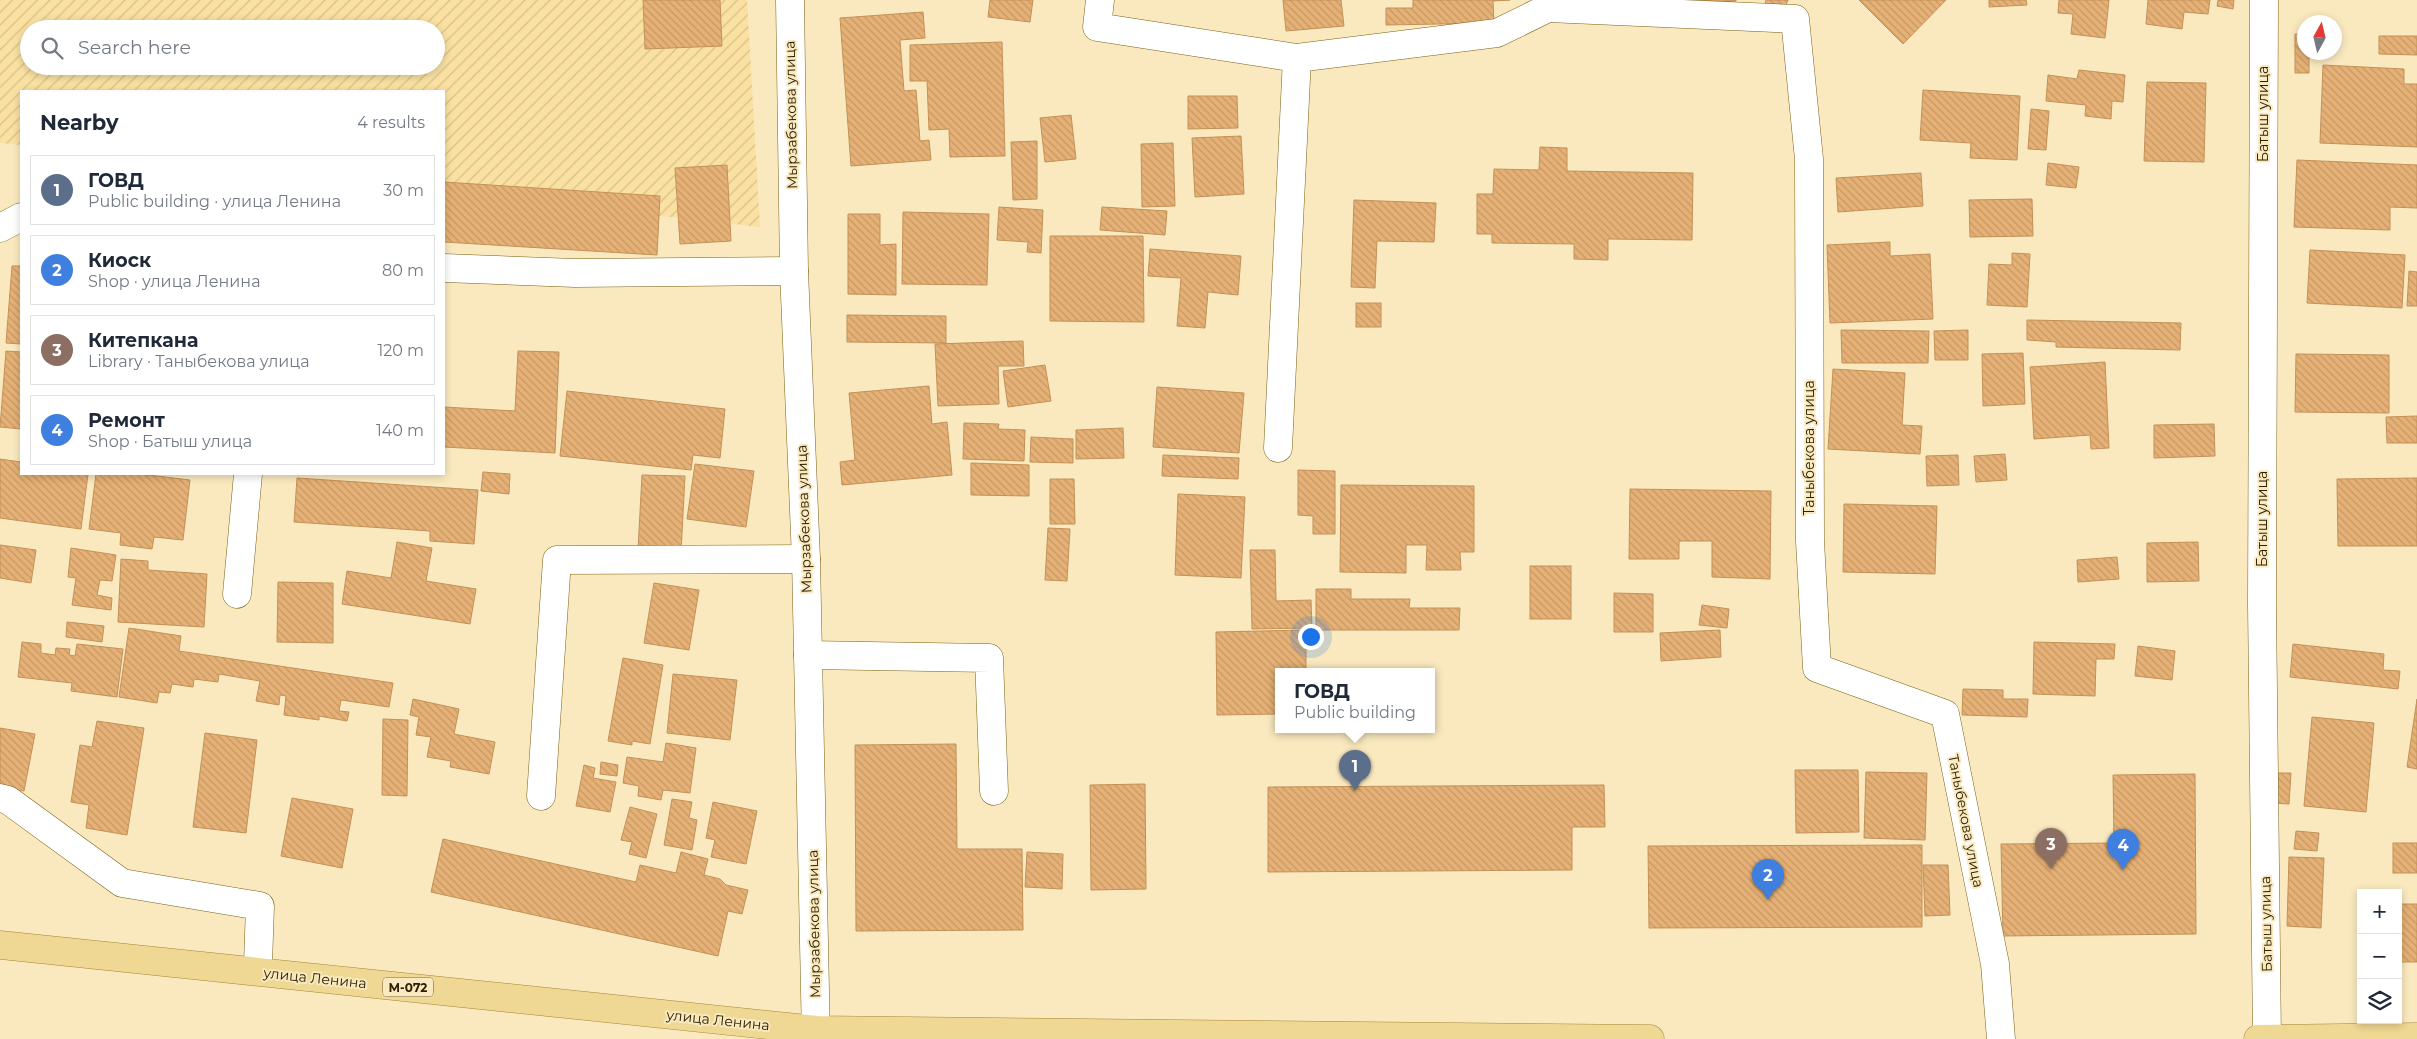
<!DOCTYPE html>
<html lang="en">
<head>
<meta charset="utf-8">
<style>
	:root { --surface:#fff; --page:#f2f2f3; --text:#1f2937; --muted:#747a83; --line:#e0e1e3; --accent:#4d6de1 }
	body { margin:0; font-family:Montserrat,sans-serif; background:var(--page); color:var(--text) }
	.controls { position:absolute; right:15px; bottom:15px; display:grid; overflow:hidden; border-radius:0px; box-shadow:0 2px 8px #0003 }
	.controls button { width:45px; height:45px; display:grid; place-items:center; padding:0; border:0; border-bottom:1px solid var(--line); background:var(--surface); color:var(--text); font:25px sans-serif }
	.compass { position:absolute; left:2297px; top:15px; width:45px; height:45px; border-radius:50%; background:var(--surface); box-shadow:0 2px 8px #0003; rotate:8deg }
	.you { position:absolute; left:1310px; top:636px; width:18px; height:18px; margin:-12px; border:4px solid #fff; border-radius:50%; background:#1a73e8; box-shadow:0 0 0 8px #1a73e833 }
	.badge { display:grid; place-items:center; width:32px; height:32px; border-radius:50%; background:var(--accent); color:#fff; font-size:16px; font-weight:700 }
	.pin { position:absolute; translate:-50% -41px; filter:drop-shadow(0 1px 2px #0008) }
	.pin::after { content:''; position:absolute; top:26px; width:18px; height:15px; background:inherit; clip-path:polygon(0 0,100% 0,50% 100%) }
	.popup { position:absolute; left:1275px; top:668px; width:160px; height:65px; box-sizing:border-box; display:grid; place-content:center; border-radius:0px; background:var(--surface); filter:drop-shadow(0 1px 4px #0005); font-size:16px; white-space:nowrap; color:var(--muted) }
	.popup b { font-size:19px; color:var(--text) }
	.popup::after { content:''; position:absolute; left:50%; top:100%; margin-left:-10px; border:10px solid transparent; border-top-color:var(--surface) }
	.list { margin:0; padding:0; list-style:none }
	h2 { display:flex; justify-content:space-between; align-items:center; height:65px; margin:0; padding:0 20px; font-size:21px }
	h2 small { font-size:16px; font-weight:400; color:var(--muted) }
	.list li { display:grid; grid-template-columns:32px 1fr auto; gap:15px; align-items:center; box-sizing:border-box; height:70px; margin:0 10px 10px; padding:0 10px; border:1px solid var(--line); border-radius:0px }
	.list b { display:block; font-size:19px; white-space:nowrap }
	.list p { margin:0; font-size:16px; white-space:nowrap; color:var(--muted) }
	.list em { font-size:16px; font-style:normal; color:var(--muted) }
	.icon { flex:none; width:28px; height:28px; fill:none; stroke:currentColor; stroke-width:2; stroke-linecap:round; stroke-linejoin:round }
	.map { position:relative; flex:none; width:2417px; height:1039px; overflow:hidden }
	.search { position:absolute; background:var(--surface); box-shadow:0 2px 8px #0003; left:20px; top:20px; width:425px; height:55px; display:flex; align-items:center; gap:12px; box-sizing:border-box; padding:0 18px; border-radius:28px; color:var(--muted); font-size:19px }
	.panel { position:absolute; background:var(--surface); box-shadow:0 2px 8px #0003; left:20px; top:90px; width:425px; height:385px; border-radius:0px }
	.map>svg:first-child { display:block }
	.industrial { fill:url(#industrial-furrows); fill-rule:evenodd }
	.building { fill:url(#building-back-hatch); stroke:#c39158 }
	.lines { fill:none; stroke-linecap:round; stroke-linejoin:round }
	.minor-casing { stroke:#7b6113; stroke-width:29 }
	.primary-casing { stroke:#a48633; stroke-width:29 }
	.minor { stroke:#fff; stroke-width:28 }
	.primary { stroke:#efd794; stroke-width:28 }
	.labels { text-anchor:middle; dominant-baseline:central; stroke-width:4; stroke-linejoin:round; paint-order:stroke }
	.shield { fill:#fae9bf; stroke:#6a5d3b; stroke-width:1 }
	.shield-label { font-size:12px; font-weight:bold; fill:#2c2103 }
	.street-label { font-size:14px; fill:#2c2103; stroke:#fae9bf }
</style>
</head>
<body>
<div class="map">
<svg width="2417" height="1039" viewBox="0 0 2417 1039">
	<defs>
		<pattern id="industrial-furrows" width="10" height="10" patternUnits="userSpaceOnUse" patternTransform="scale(1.25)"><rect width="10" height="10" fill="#fae1a2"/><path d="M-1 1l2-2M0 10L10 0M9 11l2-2" fill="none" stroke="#d6c18a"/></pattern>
		<pattern id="building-back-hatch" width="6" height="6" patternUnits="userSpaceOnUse" patternTransform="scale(1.25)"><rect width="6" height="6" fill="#e6b176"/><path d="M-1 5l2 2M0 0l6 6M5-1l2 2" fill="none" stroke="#c59864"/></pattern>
	</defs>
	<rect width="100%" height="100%" fill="#fae9bf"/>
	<path class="industrial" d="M0,0H747L760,227L444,192V91H21V145L0,143ZM29,29H436V66H29Z"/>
	<g class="building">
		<path d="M643,0H720L722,46L645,49Z"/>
		<path d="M990,0H1033L1030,22L988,17Z"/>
		<path d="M1283,0H1341L1344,26L1286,31Z"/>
		<path d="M1413,0H1510L1493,1L1494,23L1386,25V8H1413Z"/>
		<path d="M1677,0H1736V1L1677,4Z"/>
		<path d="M1766,0H1788L1785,7L1765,5Z"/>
		<path d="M1859,0H1946L1903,44Z"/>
		<path d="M1989,0H2026L2027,5L1989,7Z"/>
		<path d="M2059,0H2109L2105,38L2071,34L2073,14L2058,13Z"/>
		<path d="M2148,0H2210L2208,14L2184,12L2182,29L2146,24Z"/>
		<path d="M2218,0H2234L2233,9L2217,6Z"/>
		<path d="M923,12L925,38L900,40L904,91L916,90L920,141L929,140L931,160L851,166L840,18Z"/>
		<path d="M2295,34H2304V52H2325V55H2309V73H2295Z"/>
		<path d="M2379,36H2417V55L2379,54Z"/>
		<path d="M1002,42L1005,156L950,157L949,129L929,130L927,81H910V45Z"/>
		<path d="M2323,65L2404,69V84H2417V147L2320,143Z"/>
		<path d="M2079,70L2125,75L2123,102L2112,101L2111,119L2085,116L2086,105L2046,101L2048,75L2077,79Z"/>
		<path d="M2147,82L2206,83L2204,162L2144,161Z"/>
		<path d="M1923,90L2020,96L2017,160L1970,158L1971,143L1920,140Z"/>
		<path d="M1188,96H1237L1238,128L1188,129Z"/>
		<path d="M2031,109L2049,111L2046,150L2028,149Z"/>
		<path d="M1071,115L1076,159L1045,162L1040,118Z"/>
		<path d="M1241,136L1244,194L1195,197L1192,138Z"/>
		<path d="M1037,141V199L1013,200L1011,142Z"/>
		<path d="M1173,143L1175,206L1142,207L1141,144Z"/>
		<path d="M1540,147L1567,148V171L1693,173L1692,240L1608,239V260L1574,259V244L1492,243V234H1477V194H1493L1494,169L1539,170Z"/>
		<path d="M2297,160L2417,165V208L2390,207V230L2294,227Z"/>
		<path d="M2048,163L2079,167L2076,188L2046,185Z"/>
		<path d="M727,165L731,241L680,244L675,168Z"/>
		<path d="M1921,173L1923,206L1838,212L1836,178Z"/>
		<path d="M444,182L660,196L657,255L444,242Z"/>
		<path d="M2032,199L2033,236L1970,237L1969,200Z"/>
		<path d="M1354,200L1436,203L1434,242L1377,241L1375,288L1351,287Z"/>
		<path d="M999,207L1043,210L1041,253L1027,252L1028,242L997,240Z"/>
		<path d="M1102,207L1167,211L1165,235L1100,230Z"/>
		<path d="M903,212L989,214L987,285L902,284Z"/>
		<path d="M848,214H880V245L896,244V295L848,294Z"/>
		<path d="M1050,236H1143L1144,322L1050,321Z"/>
		<path d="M1890,242V256L1930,254L1933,319L1830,323L1827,245Z"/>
		<path d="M1150,249L1241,256L1238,295L1208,292L1205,328L1177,326L1181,278L1148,276Z"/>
		<path d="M2310,250L2405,255L2402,308L2307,303Z"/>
		<path d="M2012,253L2030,254L2027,307L1987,305L1989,264L2012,265Z"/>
		<path d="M12,266H21V344L6,343Z"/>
		<path d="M2409,271L2417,272V306H2407Z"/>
		<rect x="1356" y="303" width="25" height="24"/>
		<path d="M847,315L946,316V343L847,342Z"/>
		<path d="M2027,320L2181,323L2180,350L2056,347V342L2027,340Z"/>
		<path d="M1841,330L1929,331L1928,363H1842Z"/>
		<path d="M1968,330V360H1935L1934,331Z"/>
		<path d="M1023,341L1024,366H998L999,404L938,406L935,344Z"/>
		<path d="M6,351L21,352V429L0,427Z"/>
		<path d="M518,351L559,352L555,453L444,447V407L515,411Z"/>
		<path d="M2023,353L2025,404L1983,406L1982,354Z"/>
		<path d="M2296,354L2389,355V413L2295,412Z"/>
		<path d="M2105,362L2109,448L2091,449L2090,435L2034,439L2030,367Z"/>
		<path d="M1045,365L1051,401L1008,407L1003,371Z"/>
		<path d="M1833,369L1905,373L1902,425L1922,426L1920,454L1828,449Z"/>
		<path d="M929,386L932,424L947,422L952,475L842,485L840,462L855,460L849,393Z"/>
		<path d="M1157,387L1244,393L1239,453L1153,447Z"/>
		<path d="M567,391L725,409L720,458L693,455L691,470L560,456Z"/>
		<path d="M2417,416V443H2387L2386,417Z"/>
		<path d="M964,423L999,424L998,429L1025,430L1024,461L963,459Z"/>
		<path d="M2214,424L2215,456L2154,458V425Z"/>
		<path d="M1123,428L1124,458L1076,459V430Z"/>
		<path d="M1031,437L1073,439V463L1030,462Z"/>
		<path d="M2005,454L2007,480L1976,482L1974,456Z"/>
		<path d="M1163,455L1239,458L1238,479L1162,476Z"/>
		<path d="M1958,455L1959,485L1927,486L1926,456Z"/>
		<path d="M0,459L21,462V474H88L81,529L0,518Z"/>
		<path d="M971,463L1029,465V496L971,495Z"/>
		<path d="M695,464L754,471L746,527L687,519Z"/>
		<path d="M1298,470L1335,471V534H1313V516L1298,515Z"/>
		<path d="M483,472L510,474L509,494L481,491Z"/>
		<path d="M96,474H140L190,480L183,540L154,537L152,549L120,545L121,533L89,529Z"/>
		<path d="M642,475L685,476L681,552L638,550Z"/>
		<path d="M297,478L478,490L474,544L430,541V531L294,522Z"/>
		<path d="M2417,478V546H2338L2337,479Z"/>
		<path d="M1050,479H1074L1075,524H1050Z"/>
		<path d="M1341,485L1474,486V552H1460L1461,570H1426L1427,545H1406V573L1340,572Z"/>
		<path d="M1630,489L1771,491L1770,579L1712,577V541H1679V559H1629Z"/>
		<path d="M1178,494L1245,497L1241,578L1175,575Z"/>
		<path d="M1844,504L1937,506L1935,574L1843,572Z"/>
		<path d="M1048,528L1070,529L1067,581L1045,580Z"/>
		<path d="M397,542L432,548L426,581L476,589L470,624L342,604L347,571L391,578Z"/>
		<path d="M2198,542L2199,581L2147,582V543Z"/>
		<path d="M0,545L36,550L31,583L0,578Z"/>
		<path d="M71,548L116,555L112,581L100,580L97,595L112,598L111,610L72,605L76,578L68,577Z"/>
		<path d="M1250,550H1275L1276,601L1311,600L1312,628L1252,629Z"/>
		<path d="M2117,557L2119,579L2078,582L2077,560Z"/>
		<path d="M121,559L148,561V570L207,574L204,627L118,622Z"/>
		<rect x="1530" y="566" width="41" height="53"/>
		<path d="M278,582L333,583V643L277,642Z"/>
		<path d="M654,583L699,590L689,650L644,643Z"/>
		<path d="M1316,589H1351V599H1410L1409,608H1460L1459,630H1316Z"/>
		<path d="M1614,593L1653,594V632H1614Z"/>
		<path d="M1702,605L1729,609L1727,628L1699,625Z"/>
		<path d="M67,622L104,626L102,642L66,637Z"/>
		<path d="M129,628L181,636L179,651L393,683L389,707L341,700L339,711L349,712L347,721L319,716V720L284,715L286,696L280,695L279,705L256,701L260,681L219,674L218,682L194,679L193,687L172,684L170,693L159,692L157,703L119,697Z"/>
		<path d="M1306,630V672H1279V714L1217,715L1216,632Z"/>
		<path d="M1720,630L1721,657L1661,661L1660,633Z"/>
		<path d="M22,642L41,644V653L55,655L56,648L70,649L69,655L75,656L77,644L123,649L117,697L71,691L72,683L18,677Z"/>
		<path d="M2034,642L2115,644L2114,659H2096L2095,696L2033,694Z"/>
		<path d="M2293,644L2384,654L2383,670L2400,671L2398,689L2290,677Z"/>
		<path d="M2138,646L2175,651L2172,680L2135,676Z"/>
		<path d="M623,658L663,665L650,744L632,741V745L608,741Z"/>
		<path d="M673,674L737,680L730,740L667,733Z"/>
		<path d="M1963,689L2003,690V699H2028L2027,717L1962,715Z"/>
		<path d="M413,699L459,709L454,734L495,742L489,774L450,767L451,761L427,757L431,737L416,735L419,717L410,715Z"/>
		<path d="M2417,699V769L2407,767Z"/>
		<path d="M2312,717L2374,723L2366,812L2304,806Z"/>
		<path d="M383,719L408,720L407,796L382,795Z"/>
		<path d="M97,721L144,728L127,835L86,828L89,805L71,802L80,745L92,747Z"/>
		<path d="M0,728L35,734L24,791L0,787Z"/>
		<path d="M205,733L257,740L246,833L193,827Z"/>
		<path d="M666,743L696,748L690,793L663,790L661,800L638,796L639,786L623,783L627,757L663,762Z"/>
		<path d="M956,744L957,849H1022L1023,930L856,931L855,745Z"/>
		<path d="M601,762L618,765L617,776L600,774Z"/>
		<path d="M584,765L595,768L593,778L616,782L610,812L576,806Z"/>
		<path d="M1795,770H1858L1859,832L1796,833Z"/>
		<path d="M1866,772L1927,773L1925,840L1864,838Z"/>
		<path d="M2274,773H2291L2289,804L2273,803Z"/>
		<path d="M2195,774L2196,934L2003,936L2001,844L2114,843L2113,775Z"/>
		<path d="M1145,784L1146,889L1091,890L1090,785Z"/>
		<path d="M1604,785L1605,827H1572V870L1268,872V787Z"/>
		<path d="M292,798L353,809L342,868L281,856Z"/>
		<path d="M672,799L692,802L689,818L697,820L692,850L664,845Z"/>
		<path d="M713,802L757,811L746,864L711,857L715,840L706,838Z"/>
		<path d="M630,807L657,814L646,858L629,854L632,842L621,840Z"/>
		<path d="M2296,831L2319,833L2317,851L2294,849Z"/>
		<path d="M443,839L636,882L640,865L676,873L681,852L708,859L704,875L720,879L726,885L748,890L742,914L728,911L718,956L431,892Z"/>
		<rect x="2393" y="843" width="24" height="30"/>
		<path d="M1922,845V927L1649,928L1648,846Z"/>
		<path d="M1027,852L1063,854L1062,889L1025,887Z"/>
		<path d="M2289,857L2324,858L2321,928L2287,926Z"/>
		<path d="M1923,865H1948L1950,915L1925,916Z"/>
		<rect x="2398" y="904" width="19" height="58"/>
	</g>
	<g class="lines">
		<g class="minor-casing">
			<g id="minor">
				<path d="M790,0L794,271L806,559L816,1039"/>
				<path d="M1100,0L1097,27L1297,58"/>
				<path d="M1548,0V8L1795,19L1809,159L1810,541L1817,668L1945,714L1995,964L2001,1039"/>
				<path d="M2264,0L2262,605L2267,1039"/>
				<path d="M0,228L21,217"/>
				<path d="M444,268L575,273L794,271"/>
				<path d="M1278,448L1297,58L1497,33L1548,8"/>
				<path d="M237,594L248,474"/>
				<path d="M808,655L989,658L994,791"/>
				<path d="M541,796L557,560L806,559"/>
				<path d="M0,798L8,800L122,883L260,906L258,964"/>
			</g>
		</g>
		<g class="primary-casing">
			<g id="primary">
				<path d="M0,945L816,1030L1650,1039"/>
				<path d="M2258,1039L2417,1037"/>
			</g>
		</g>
		<use href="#minor" class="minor"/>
		<use href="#primary" class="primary"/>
	</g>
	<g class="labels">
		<rect class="shield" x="383" y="977.5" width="50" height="19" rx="4"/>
		<g class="shield-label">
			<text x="408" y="987">М-072</text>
		</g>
		<g class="street-label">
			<text transform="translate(2263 114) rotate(-90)">Батыш улица</text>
			<text transform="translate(791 115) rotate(-91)">Мырзабекова улица</text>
			<text transform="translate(1809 448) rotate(-90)">Таныбекова улица</text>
			<text transform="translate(804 519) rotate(-92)">Мырзабекова улица</text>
			<text transform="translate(2262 519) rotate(-90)">Батыш улица</text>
			<text transform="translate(1966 821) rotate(79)">Таныбекова улица</text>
			<text transform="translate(814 924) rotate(-91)">Мырзабекова улица</text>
			<text transform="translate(2266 924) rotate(-91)">Батыш улица</text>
			<text transform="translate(315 978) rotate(6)">улица Ленина</text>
			<text transform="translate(718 1020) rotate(6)">улица Ленина</text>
		</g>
	</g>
</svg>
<div class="controls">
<button>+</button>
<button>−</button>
<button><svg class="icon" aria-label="layers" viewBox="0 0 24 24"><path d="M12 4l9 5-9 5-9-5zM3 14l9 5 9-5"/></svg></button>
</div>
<svg class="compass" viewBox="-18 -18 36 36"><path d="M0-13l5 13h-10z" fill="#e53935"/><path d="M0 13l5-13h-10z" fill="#747a83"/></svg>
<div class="you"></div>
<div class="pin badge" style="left:1355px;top:791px;background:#5c6f8a">1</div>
<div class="popup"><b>ГОВД</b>Public building</div>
<div class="pin badge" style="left:1768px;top:900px;background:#3f7fe0">2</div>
<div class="pin badge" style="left:2051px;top:869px;background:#8d6e63">3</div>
<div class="pin badge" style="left:2123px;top:870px;background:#3f7fe0">4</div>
<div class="search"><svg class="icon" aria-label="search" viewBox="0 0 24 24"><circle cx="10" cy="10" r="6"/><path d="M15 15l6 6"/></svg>Search here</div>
<section class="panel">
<h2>Nearby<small>4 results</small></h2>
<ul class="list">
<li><span class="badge" style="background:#5c6f8a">1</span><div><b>ГОВД</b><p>Public building · улица Ленина</p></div><em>30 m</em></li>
<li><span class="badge" style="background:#3f7fe0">2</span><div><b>Киоск</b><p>Shop · улица Ленина</p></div><em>80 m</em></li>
<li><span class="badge" style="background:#8d6e63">3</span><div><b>Китепкана</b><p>Library · Таныбекова улица</p></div><em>120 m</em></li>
<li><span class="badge" style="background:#3f7fe0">4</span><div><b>Ремонт</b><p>Shop · Батыш улица</p></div><em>140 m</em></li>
</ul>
</section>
</div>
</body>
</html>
